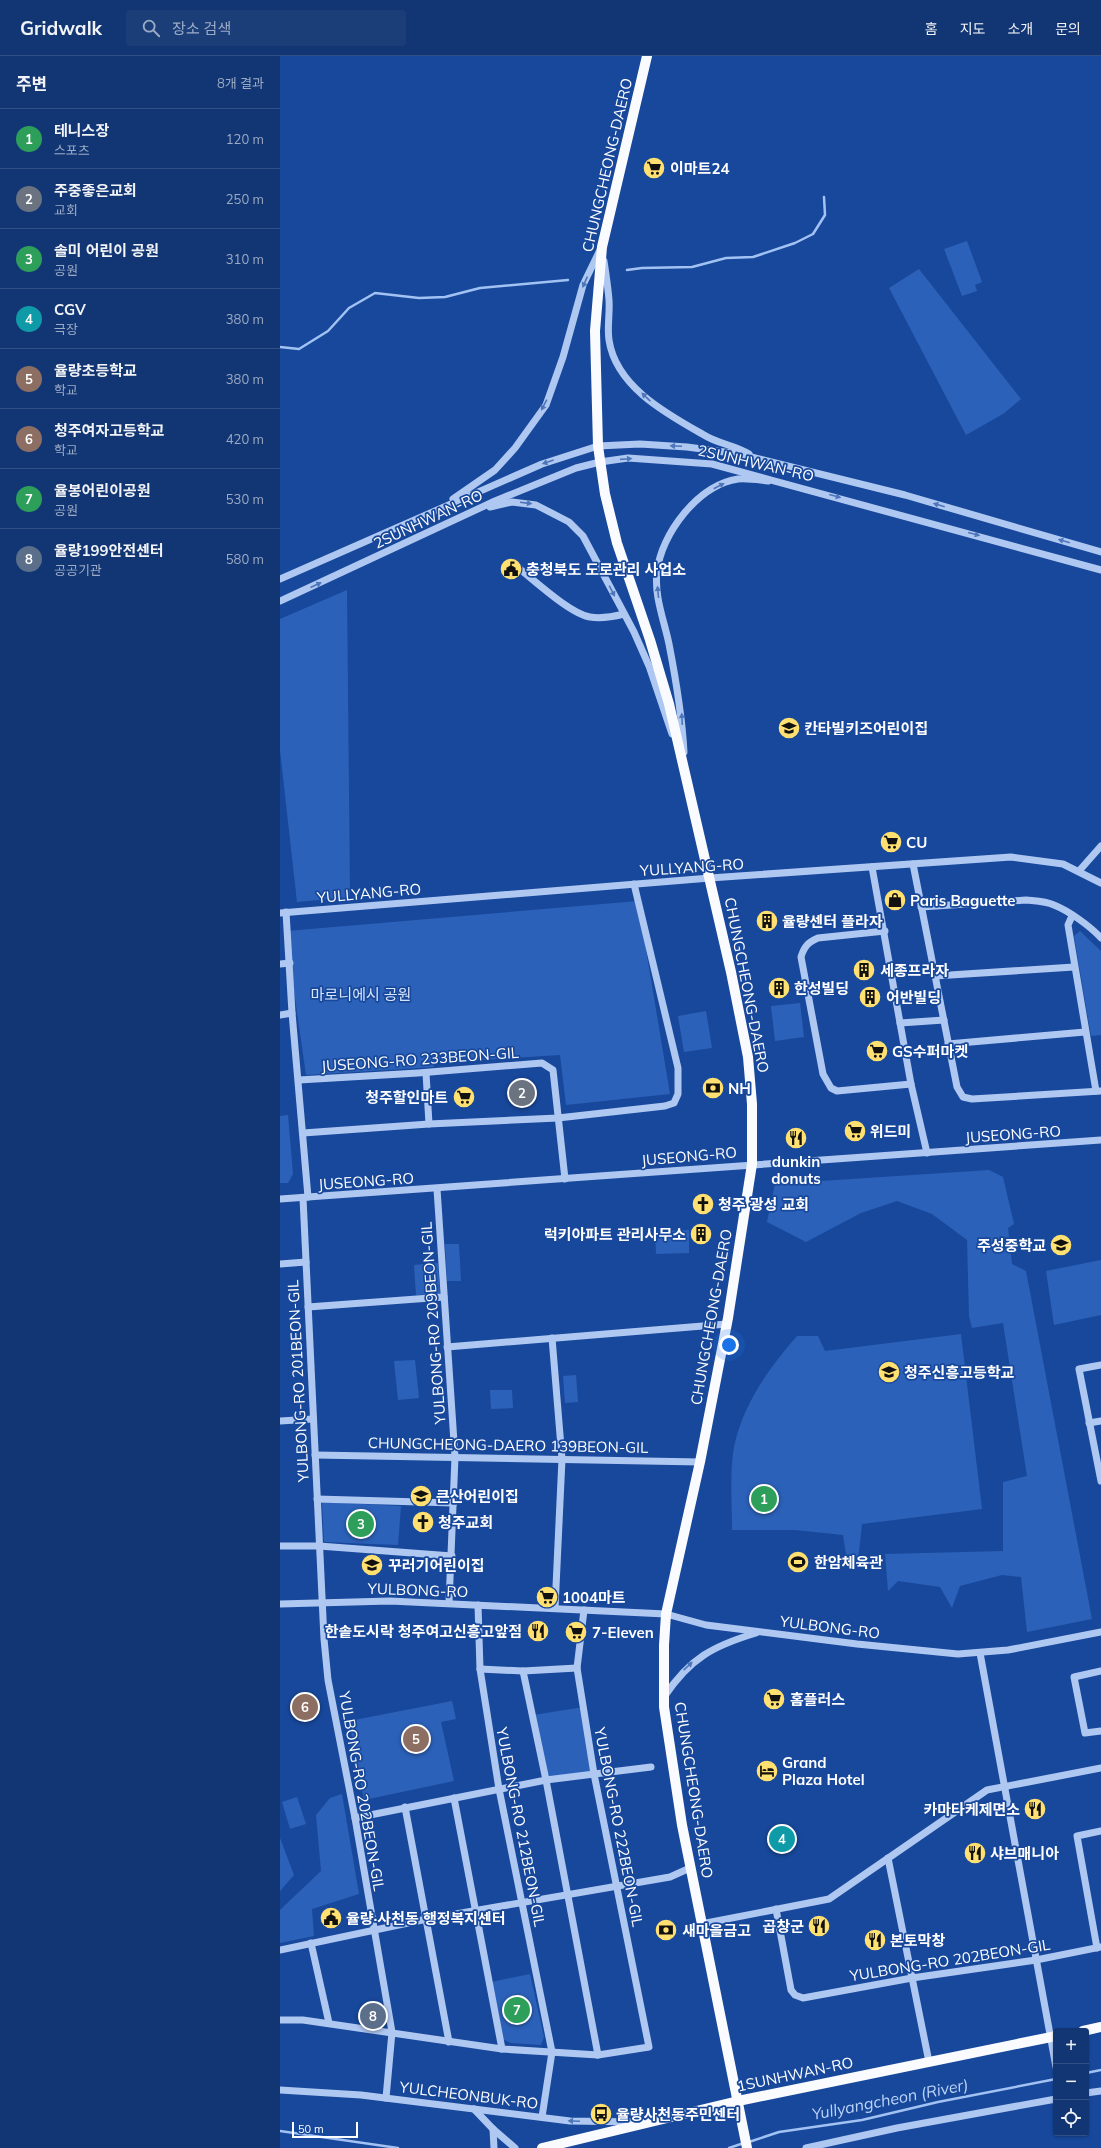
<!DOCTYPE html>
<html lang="ko">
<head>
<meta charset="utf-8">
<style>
	:root { --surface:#123674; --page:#1b3e79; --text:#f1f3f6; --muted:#9cabc5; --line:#315086; --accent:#d6ab8b }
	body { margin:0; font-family:Mulish,"Noto Sans KR",sans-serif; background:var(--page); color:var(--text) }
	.controls { position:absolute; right:12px; bottom:12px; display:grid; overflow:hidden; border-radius:4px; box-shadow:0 1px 3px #0004 }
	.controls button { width:36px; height:36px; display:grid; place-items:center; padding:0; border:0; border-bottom:1px solid var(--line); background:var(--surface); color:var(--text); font:20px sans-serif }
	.scale { position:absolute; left:12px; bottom:10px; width:66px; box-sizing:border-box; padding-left:4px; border:2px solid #fff; border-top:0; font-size:11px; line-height:14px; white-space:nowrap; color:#fff; -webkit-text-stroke:3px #18489b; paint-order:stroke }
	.you { position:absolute; left:449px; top:1289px; width:14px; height:14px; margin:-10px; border:3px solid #fff; border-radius:50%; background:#1a73e8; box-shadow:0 0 0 6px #1a73e833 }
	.badge { display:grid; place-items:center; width:26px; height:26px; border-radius:50%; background:var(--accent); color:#fff; font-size:13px; font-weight:700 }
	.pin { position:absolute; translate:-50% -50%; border:2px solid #fff; box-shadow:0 1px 4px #0006 }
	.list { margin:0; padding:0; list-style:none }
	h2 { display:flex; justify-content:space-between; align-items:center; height:52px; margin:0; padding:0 16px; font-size:17px }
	h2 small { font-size:13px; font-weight:400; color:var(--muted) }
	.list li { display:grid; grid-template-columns:26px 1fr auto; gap:12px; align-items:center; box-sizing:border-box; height:60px; padding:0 16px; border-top:1px solid var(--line) }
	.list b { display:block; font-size:15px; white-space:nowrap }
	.list p { margin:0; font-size:13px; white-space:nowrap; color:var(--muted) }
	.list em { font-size:13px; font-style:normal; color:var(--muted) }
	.icon { flex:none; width:22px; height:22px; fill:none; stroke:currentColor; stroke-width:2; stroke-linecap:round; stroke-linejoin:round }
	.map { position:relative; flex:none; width:821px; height:2092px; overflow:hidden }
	header { display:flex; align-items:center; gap:24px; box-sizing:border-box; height:56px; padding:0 20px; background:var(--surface); border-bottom:1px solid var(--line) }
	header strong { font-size:19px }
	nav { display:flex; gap:22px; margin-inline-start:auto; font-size:14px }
	.search { width:280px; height:36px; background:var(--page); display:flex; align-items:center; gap:10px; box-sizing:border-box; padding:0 14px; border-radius:4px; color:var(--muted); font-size:15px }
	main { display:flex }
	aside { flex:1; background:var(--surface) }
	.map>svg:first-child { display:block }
	.green { fill:#2c61b9 }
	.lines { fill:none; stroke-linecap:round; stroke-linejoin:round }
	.stream { stroke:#a2c2f4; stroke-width:2.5 }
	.minor { stroke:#afc8f2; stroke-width:7 }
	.major { stroke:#fafbff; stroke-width:10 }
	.oneway { fill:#4d75b9 }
	.labels { text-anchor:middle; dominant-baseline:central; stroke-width:3.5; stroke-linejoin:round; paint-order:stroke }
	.street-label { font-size:15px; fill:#fff; stroke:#18489b }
	.poi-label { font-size:15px; font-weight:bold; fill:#fff; stroke:#18489b; text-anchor:start }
	.park-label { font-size:15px; fill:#d6e5fc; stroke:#18489b }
	.water-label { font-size:16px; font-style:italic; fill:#bbd3f8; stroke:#18489b }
</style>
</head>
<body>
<header>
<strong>Gridwalk</strong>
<div class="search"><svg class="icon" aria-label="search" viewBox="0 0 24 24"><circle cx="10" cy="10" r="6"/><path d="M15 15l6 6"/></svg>장소 검색</div>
<nav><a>홈</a><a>지도</a><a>소개</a><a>문의</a></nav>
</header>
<main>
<aside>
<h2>주변<small>8개 결과</small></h2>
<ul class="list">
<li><span class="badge" style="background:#2e9e5b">1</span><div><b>테니스장</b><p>스포츠</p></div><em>120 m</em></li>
<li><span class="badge" style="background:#6b7280">2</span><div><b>주중좋은교회</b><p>교회</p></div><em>250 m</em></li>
<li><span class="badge" style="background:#2e9e5b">3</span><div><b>솔미 어린이 공원</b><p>공원</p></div><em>310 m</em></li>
<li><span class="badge" style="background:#0f9aa8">4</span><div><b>CGV</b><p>극장</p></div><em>380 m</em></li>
<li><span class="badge" style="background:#8d6e63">5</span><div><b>율량초등학교</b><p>학교</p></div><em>380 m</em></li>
<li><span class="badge" style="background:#8d6e63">6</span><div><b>청주여자고등학교</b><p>학교</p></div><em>420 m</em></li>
<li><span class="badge" style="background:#2e9e5b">7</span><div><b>율봉어린이공원</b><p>공원</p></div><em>530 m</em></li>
<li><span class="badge" style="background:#5c6f8a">8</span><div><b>율량199안전센터</b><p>공공기관</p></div><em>580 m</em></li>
</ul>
</aside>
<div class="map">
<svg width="821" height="2092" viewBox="0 0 821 2092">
	<rect width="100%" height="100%" fill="#18489b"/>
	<g class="green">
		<path d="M687,185L702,226L695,229L697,235L682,240L664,193Z"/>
		<path d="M639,213L741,343L723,358L686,379L609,232Z"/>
		<path d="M67,534L70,841L17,846L0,694V563Z"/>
		<path d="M358,845L390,1038L286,1049L280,999L153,1007L154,1011L26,1019L10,907L7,875Z"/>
		<path d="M800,875L821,895V979L811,980L794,880Z"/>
		<path d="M520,947L524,981L495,985L491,950Z"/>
		<path d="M426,955L432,992L404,996L398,960Z"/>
		<path d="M8,1059L13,1118L8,1127H0V1060Z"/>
		<path d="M709,1114L723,1121L734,1168L728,1172L732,1208L746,1215L812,1563L747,1576L741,1521L722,1519L680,1530L672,1552L660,1531L618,1525L608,1535L605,1498L723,1495V1426L747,1420L723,1267L692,1272L689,1260L687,1184L652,1158L617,1145L581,1157L526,1186L487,1166L495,1128Z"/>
		<path d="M409,1174V1197L376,1198L375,1175Z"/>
		<path d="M165,1188H179L181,1225H167Z"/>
		<path d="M821,1204V1259L774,1269L766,1215Z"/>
		<path d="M158,1207L160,1238L136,1239L134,1209Z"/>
		<path d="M681,1278L702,1453L582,1468L578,1504L567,1505L563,1479L515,1474H452C452,1449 450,1422 453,1397C460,1352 488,1313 517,1280H538L545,1295Z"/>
		<path d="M135,1304L139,1342L118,1344L114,1305Z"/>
		<path d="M296,1319L298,1346L285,1347L283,1320Z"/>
		<path d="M210,1334H232L233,1352L211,1353Z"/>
		<path d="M42,1446L121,1450L118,1489L44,1486Z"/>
		<path d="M172,1645L176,1663L161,1666L174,1725L84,1744L69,1665Z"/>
		<path d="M304,1651L314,1718L266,1724L253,1659Z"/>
		<path d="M62,1738L79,1838L32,1853L34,1880L0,1887V1854L41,1815L36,1759L50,1742Z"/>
		<path d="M17,1741L26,1768L10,1773L2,1746Z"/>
		<path d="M0,1782L14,1819L0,1835Z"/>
		<path d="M250,1918L264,1981L261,1989L231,1987L222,1983L211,1926Z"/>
	</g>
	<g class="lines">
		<g class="stream">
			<path d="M347,214L362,212L412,211L446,202L473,201L515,187L533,178L545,159L544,141"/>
			<path d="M0,291L19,293L48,275L69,252L95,237L139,242L165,241L200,232L288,224"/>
			<path d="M806,2017L821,2014"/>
			<path d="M0,2075L118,2092"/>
			<path d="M469,2086L499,2076L582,2064L658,2046L776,2023"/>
			<path d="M449,2092L464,2087"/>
		</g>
		<g class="minor">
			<path d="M324,205C326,218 328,231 329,244C330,257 327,271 329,284C336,331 387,358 424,379C438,388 455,389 469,398"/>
			<path d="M173,443L215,414L235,392L266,349L283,301L303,229L320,194"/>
			<path d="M210,451L232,446L256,449L289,466L303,480L354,576L369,610L392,678"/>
			<path d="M236,510C253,523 290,558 310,561C322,563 332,561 344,558"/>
			<path d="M0,523L262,408L318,390L360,388L407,391L459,398L625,439L821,496"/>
			<path d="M0,545L215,445L296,412L320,406L348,402L432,408L821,514"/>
			<path d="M404,696C402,659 396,624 389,588C384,564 374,540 377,516C381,478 418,429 458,423C467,422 479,424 488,425"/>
			<path d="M633,808L677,1031L683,1041L692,1043L821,1035"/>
			<path d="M592,811L631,1028L647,1097"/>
			<path d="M799,815L821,790"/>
			<path d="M641,851L746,844C755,845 765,845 774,849C789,855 810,870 821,882"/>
			<path d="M6,856L12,957L28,1141"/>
			<path d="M0,857L430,822L731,801L783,808L821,827"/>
			<path d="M792,860L788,869L816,1035"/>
			<path d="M605,875L538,882C528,886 524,891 521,901L543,1018L551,1032L557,1035L631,1028"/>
			<path d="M0,908L10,907"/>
			<path d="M655,920L794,911"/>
			<path d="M0,959L12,957"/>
			<path d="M620,967L664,964"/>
			<path d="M668,988L805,976"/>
			<path d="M146,1017L149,1068"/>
			<path d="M19,1024L138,1017L262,1007L273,1014L285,1123"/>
			<path d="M23,1077L149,1068L278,1062L385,1050L394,1047L398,1038V1012L354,828"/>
			<path d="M157,1133L175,1401L169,1547"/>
			<path d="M23,1142L44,1583L48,1624L75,1762L112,1976L106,2042"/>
			<path d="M0,1143L821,1084"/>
			<path d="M0,1208L26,1206"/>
			<path d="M28,1251L164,1241"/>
			<path d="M272,1282L282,1403L275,1552"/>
			<path d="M167,1291L447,1268"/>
			<path d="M821,1309L799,1313L821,1425"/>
			<path d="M0,1365L33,1363"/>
			<path d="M809,1367L821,1365"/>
			<path d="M35,1399L420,1406"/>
			<path d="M37,1443L174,1447"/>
			<path d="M0,1490H39L172,1500"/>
			<path d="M0,1548L110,1545L386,1558L426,1569L577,1588L678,1598L728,1594L821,1576"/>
			<path d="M198,1549L200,1613L219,1733L272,1996L262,2061"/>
			<path d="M700,1597L776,2011"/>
			<path d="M200,1613L243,1615L297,1612"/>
			<path d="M243,1615L266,1724L318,1999"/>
			<path d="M821,1615L794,1621L805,1677L821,1675"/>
			<path d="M384,1641C410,1602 433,1590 476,1577"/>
			<path d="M174,1742L222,1993"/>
			<path d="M125,1751L169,1986"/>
			<path d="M75,1762L266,1724L371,1711"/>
			<path d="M608,1802L649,2006"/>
			<path d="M496,1853L511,1934L515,1939L523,1942L632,1922L756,1904L821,1891"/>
			<path d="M421,1868L549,1843L707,1734L821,1712"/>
			<path d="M31,1887L49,1967"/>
			<path d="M817,1892L797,1780L821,1775"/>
			<path d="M0,1894L147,1863L390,1821L410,1812"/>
			<path d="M0,1964H23L222,1993L318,1999L369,1991L314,1718L297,1612L304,1554"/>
			<path d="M0,2034L81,2039L290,2065L358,2066"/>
			<path d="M806,2037L821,2035"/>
			<path d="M194,2053L213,2073L235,2092"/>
			<path d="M213,2073L214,2092"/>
			<path d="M526,2092L617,2072L776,2043"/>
		</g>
		<g class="major">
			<path d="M367,0L322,191L315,275L318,390L325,438L337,487L370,584L389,648L451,916L468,1001L472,1048V1108L448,1262L420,1406L386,1558L384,1589V1651L402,1769L467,2092"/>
			<path d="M803,1975L821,1971"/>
			<path d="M262,2092L458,2045L776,1980"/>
		</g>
	</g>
	<defs><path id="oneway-solid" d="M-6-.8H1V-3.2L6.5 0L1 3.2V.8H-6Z"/></defs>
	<g class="oneway">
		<use href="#oneway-solid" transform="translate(305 226) rotate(114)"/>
		<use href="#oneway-solid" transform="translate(366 341) rotate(-137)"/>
		<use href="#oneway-solid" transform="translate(264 349) rotate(118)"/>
		<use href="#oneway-solid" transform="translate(396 390) rotate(-177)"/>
		<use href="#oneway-solid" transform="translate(346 403) rotate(-4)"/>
		<use href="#oneway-solid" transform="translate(268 406) rotate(161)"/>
		<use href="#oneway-solid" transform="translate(439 430) rotate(-28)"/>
		<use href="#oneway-solid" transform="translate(555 440) rotate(15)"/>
		<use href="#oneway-solid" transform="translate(246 447) rotate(7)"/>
		<use href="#oneway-solid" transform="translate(659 449) rotate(-164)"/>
		<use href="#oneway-solid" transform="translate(694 478) rotate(15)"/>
		<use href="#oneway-solid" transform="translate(784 485) rotate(-164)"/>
		<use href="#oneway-solid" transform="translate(36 529) rotate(-24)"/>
		<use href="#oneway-solid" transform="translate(332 535) rotate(62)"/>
		<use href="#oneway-solid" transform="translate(378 536) rotate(-95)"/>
		<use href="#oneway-solid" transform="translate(402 663) rotate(-93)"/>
		<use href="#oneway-solid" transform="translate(408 1610) rotate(-43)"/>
		<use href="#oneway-solid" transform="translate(294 2065) rotate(-177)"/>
	</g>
	<defs>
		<g id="supermarket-disc" transform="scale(1.15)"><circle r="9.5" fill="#ffe070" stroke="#18489b"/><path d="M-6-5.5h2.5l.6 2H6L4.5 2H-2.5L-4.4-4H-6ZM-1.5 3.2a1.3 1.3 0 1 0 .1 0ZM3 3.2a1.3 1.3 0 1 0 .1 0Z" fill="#111"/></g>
		<g id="civic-disc" transform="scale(1.15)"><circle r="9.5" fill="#ffe070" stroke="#18489b"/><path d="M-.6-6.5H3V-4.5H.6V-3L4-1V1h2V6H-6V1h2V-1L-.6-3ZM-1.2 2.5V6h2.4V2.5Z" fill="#111"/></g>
		<g id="school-disc" transform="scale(1.15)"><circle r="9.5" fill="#ffe070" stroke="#18489b"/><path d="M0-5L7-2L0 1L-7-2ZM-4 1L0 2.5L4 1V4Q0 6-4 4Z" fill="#111"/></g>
		<g id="shop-disc" transform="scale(1.15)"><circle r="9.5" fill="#ffe070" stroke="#18489b"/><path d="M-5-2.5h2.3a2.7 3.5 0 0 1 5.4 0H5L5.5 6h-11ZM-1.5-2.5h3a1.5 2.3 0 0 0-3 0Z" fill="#111"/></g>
		<g id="building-disc" transform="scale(1.15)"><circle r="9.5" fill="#ffe070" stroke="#18489b"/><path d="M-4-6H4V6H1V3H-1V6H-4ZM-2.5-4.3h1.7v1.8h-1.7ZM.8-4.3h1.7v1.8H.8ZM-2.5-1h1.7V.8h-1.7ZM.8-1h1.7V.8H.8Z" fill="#111"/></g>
		<g id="bank-disc" transform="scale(1.15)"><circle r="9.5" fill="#ffe070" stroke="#18489b"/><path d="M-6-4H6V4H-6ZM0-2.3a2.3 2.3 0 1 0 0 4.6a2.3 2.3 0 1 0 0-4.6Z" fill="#111"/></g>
		<g id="restaurant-disc" transform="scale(1.15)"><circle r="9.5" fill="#ffe070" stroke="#18489b"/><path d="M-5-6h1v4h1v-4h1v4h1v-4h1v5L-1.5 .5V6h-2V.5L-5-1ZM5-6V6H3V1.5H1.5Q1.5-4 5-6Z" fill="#111"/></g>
		<g id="church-disc" transform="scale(1.15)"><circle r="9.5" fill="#ffe070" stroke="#18489b"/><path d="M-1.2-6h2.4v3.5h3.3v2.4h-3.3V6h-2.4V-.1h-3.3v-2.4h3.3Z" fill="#111"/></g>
		<g id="stadium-disc" transform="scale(1.15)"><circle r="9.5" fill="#ffe070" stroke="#18489b"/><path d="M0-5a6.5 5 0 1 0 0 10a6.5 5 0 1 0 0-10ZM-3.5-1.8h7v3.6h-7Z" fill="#111"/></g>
		<g id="hotel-disc" transform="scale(1.15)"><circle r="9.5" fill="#ffe070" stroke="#18489b"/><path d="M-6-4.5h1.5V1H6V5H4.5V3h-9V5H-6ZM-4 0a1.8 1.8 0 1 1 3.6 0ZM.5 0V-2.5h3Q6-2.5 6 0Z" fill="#111"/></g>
		<g id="bus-disc" transform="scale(1.15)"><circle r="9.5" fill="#ffe070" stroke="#18489b"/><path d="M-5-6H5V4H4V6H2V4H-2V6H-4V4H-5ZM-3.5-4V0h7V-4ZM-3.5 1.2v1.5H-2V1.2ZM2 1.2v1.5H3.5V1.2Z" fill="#111"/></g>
	</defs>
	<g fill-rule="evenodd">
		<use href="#supermarket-disc" x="374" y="112"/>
		<use href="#civic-disc" x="231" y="513"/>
		<use href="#school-disc" x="509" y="672"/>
		<use href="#supermarket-disc" x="611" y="786"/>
		<use href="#shop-disc" x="615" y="844"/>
		<use href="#building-disc" x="487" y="865"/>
		<use href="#building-disc" x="584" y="914"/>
		<use href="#building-disc" x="499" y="932"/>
		<use href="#building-disc" x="590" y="941"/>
		<use href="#supermarket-disc" x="597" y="995"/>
		<use href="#bank-disc" x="433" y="1032"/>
		<use href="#supermarket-disc" x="184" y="1041"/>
		<use href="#supermarket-disc" x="575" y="1075"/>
		<use href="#restaurant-disc" x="516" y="1082"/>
		<use href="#church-disc" x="423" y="1148"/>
		<use href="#building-disc" x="421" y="1178"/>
		<use href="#school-disc" x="781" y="1189"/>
		<use href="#school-disc" x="609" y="1316"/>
		<use href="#school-disc" x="141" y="1440"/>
		<use href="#church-disc" x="143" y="1466"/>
		<use href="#stadium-disc" x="518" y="1506"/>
		<use href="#school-disc" x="92" y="1509"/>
		<use href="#supermarket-disc" x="267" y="1541"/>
		<use href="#restaurant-disc" x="258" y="1575"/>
		<use href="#supermarket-disc" x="296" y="1576"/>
		<use href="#supermarket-disc" x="494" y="1643"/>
		<use href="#hotel-disc" x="487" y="1715"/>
		<use href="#restaurant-disc" x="755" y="1753"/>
		<use href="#restaurant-disc" x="695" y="1797"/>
		<use href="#civic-disc" x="51" y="1862"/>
		<use href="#restaurant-disc" x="539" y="1870"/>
		<use href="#bank-disc" x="386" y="1874"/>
		<use href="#restaurant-disc" x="595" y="1884"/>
		<use href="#bus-disc" x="321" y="2058"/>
	</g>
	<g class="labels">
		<g class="street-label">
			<text transform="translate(327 109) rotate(-77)">CHUNGCHEONG-DAERO</text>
			<text transform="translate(476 407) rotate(13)">2SUNHWAN-RO</text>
			<text transform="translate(148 463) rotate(-25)">2SUNHWAN-RO</text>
			<text transform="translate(412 811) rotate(-4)">YULLYANG-RO</text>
			<text transform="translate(89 837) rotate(-5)">YULLYANG-RO</text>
			<text transform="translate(467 929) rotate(79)">CHUNGCHEONG-DAERO</text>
			<text transform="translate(140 1003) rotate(-4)">JUSEONG-RO 233BEON-GIL</text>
			<text transform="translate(733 1078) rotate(-4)">JUSEONG-RO</text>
			<text transform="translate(409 1100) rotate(-5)">JUSEONG-RO</text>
			<text transform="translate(86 1125) rotate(-4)">JUSEONG-RO</text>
			<text transform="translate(431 1261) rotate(-80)">CHUNGCHEONG-DAERO</text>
			<text transform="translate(153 1267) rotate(-94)">YULBONG-RO 209BEON-GIL</text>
			<text transform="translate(18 1325) rotate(-93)">YULBONG-RO 201BEON-GIL</text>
			<text transform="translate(228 1389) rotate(1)">CHUNGCHEONG-DAERO 139BEON-GIL</text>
			<text transform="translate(138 1534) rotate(2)">YULBONG-RO</text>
			<text transform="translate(550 1571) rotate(7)">YULBONG-RO</text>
			<text transform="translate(414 1734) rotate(81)">CHUNGCHEONG-DAERO</text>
			<text transform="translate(82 1735) rotate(80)">YULBONG-RO 202BEON-GIL</text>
			<text transform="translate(241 1771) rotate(79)">YULBONG-RO 212BEON-GIL</text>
			<text transform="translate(339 1771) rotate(79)">YULBONG-RO 222BEON-GIL</text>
			<text transform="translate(670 1904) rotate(-9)">YULBONG-RO 202BEON-GIL</text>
			<text transform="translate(515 2018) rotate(-12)">1SUNHWAN-RO</text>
			<text transform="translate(189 2039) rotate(7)">YULCHEONBUK-RO</text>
		</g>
		<g class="poi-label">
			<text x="390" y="112">이마트24</text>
			<text x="246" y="513">충청북도 도로관리 사업소</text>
			<text x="524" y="672">칸타빌키즈어린이집</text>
			<text x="626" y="786">CU</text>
			<text x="630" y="844">Paris Baguette</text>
			<text x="502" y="865">율량센터 플라자</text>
			<text x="600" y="914">세종프라자</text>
			<text x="514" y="932">한성빌딩</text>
			<text x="606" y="941">어반빌딩</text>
			<text x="612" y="995">GS수퍼마켓</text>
			<text x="448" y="1032">NH</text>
			<text x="168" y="1041" text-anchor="end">청주할인마트</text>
			<text x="590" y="1075">위드미</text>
			<text x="516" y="1105" text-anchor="middle">dunkin<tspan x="516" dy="17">donuts</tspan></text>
			<text x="438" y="1148">청주 광성 교회</text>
			<text x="406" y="1178" text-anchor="end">럭키아파트 관리사무소</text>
			<text x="766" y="1189" text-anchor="end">주성중학교</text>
			<text x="624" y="1316">청주신흥고등학교</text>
			<text x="156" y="1440">큰산어린이집</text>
			<text x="158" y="1466">청주교회</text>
			<text x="534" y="1506">한암체육관</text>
			<text x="108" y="1509">꾸러기어린이집</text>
			<text x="282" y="1541">1004마트</text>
			<text x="242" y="1575" text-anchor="end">한솥도시락 청주여고신흥고앞점</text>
			<text x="312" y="1576">7-Eleven</text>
			<text x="510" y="1643">홈플러스</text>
			<text x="502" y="1706">Grand<tspan x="502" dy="17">Plaza Hotel</tspan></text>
			<text x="740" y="1753" text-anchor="end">카마타케제면소</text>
			<text x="710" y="1797">샤브매니아</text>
			<text x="66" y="1862">율량·사천동 행정복지센터</text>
			<text x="524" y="1870" text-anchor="end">곱창군</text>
			<text x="402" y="1874">새마을금고</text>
			<text x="610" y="1884">본토막창</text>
			<text x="336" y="2058">율량사천동주민센터</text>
		</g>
		<g class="park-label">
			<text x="81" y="938">마로니에시 공원</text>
		</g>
		<g class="water-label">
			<text transform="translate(610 2043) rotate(-11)">Yullyangcheon (River)</text>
		</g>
	</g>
</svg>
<div class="controls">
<button>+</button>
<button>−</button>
<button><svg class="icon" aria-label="locate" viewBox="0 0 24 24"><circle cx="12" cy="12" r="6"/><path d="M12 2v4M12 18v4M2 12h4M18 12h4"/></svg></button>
</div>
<div class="scale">50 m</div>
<div class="you"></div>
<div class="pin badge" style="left:484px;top:1443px;background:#2e9e5b">1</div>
<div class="pin badge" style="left:242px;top:1037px;background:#6b7280">2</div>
<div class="pin badge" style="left:81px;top:1468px;background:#2e9e5b">3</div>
<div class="pin badge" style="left:502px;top:1783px;background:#0f9aa8">4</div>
<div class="pin badge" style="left:136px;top:1683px;background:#8d6e63">5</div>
<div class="pin badge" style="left:25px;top:1651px;background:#8d6e63">6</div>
<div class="pin badge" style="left:237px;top:1954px;background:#2e9e5b">7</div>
<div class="pin badge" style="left:93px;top:1960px;background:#5c6f8a">8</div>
</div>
</main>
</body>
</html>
